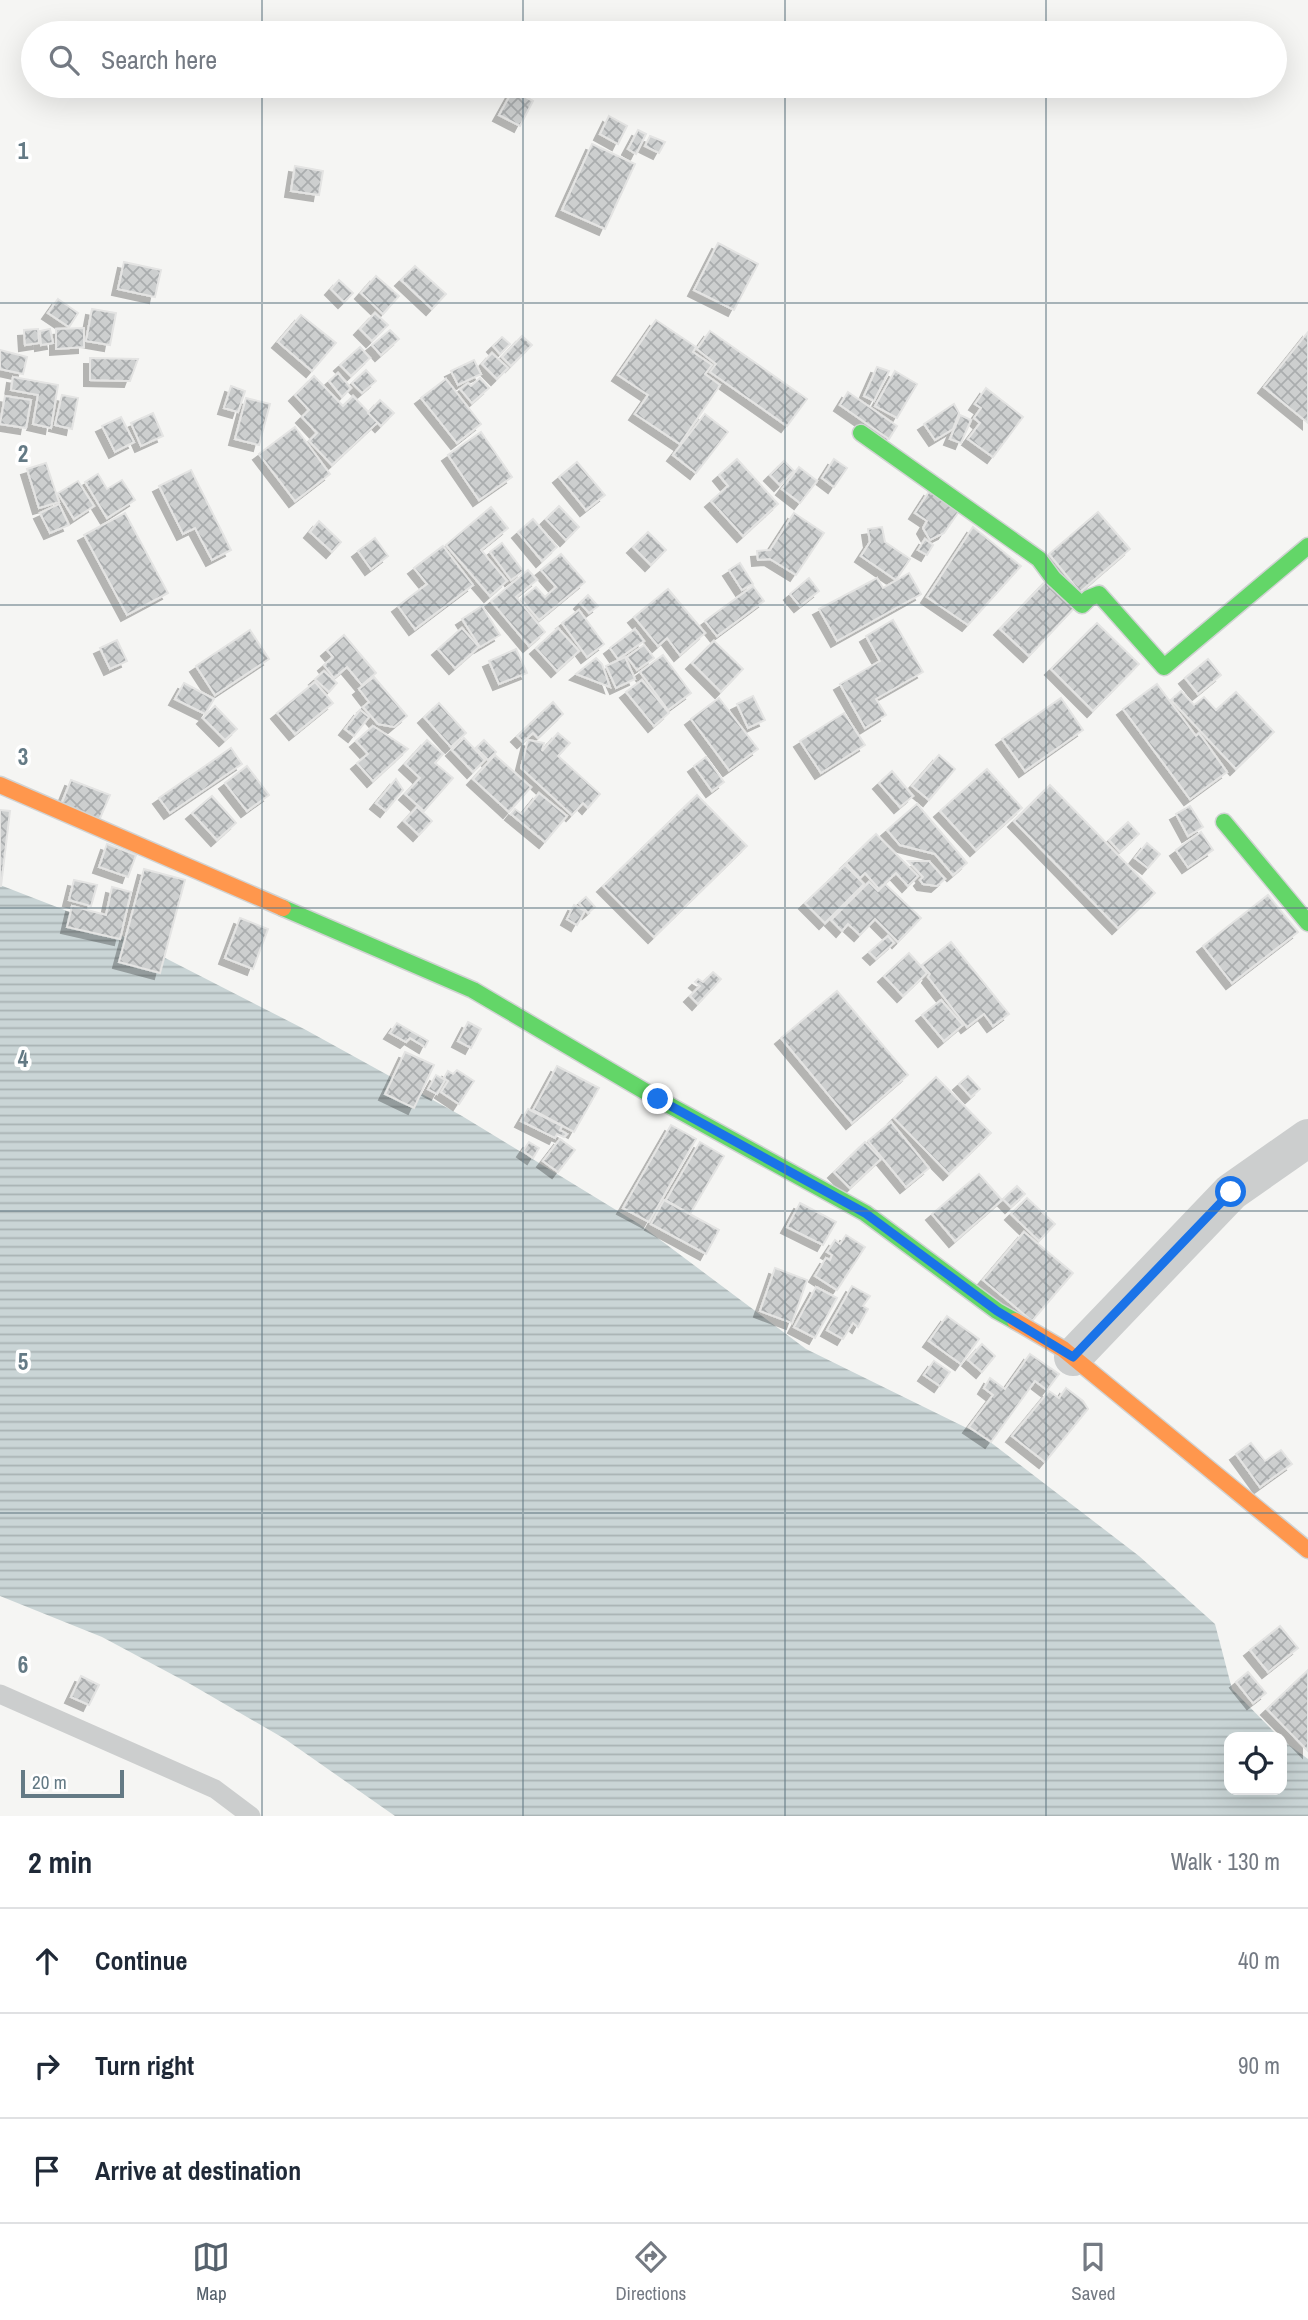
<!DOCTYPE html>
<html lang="en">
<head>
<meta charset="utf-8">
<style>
	:root { --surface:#fff; --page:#f6f6f7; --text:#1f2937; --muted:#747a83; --line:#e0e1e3; --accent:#55616c }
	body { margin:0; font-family:"Archivo Narrow",sans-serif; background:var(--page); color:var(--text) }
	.controls { position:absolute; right:21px; bottom:21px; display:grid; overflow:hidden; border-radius:14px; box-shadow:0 7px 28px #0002 }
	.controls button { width:63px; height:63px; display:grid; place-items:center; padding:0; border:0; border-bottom:2px solid var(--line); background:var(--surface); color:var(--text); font:35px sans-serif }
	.scale { position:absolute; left:21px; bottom:18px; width:103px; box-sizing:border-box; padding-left:7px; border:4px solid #647a85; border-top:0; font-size:19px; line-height:24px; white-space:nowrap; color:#647a85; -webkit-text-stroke:5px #fff; paint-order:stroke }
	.stop { position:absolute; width:21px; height:21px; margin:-16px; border:5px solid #1a73e8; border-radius:50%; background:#fff }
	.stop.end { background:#1a73e8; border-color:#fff; box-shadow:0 2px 7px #0008 }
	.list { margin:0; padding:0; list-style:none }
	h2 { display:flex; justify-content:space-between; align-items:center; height:91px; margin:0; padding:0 28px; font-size:30px }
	h2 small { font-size:23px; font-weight:400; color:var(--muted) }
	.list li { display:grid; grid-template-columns:46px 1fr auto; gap:21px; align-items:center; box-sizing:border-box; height:105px; padding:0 28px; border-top:2px solid var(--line) }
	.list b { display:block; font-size:26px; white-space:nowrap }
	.list em { font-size:23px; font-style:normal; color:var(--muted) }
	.icon { flex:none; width:38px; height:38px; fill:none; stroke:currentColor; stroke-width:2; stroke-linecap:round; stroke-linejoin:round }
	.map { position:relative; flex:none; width:1308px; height:1816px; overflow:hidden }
	.search { position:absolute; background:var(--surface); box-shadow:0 7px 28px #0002; left:21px; right:21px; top:21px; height:77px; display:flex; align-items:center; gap:18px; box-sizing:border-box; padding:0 24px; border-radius:38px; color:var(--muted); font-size:26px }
	.sheet { height:406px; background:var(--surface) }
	nav { display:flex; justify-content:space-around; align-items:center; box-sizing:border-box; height:98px; border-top:2px solid var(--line); background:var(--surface); font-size:19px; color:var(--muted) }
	nav a { display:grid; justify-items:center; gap:4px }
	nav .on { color:var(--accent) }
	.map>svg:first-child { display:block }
	.water { fill:url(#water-rules) }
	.building { fill:url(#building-cross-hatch); stroke:#e4e4e3; stroke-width:2; filter:url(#shadow) }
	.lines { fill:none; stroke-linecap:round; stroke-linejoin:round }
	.fast-casing { stroke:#d1d3d3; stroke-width:19 }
	.slow-casing { stroke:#d1d3d3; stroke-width:19 }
	.lane { stroke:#cccece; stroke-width:19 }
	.street { stroke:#cccece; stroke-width:38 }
	.fast { stroke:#63d668; stroke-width:16 }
	.slow { stroke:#ff974d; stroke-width:16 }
	.route { stroke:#1a73e8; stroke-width:9 }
	.grid { fill:none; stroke:#647a85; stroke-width:2; stroke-opacity:0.55 }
	.grid-label { font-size:23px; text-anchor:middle; font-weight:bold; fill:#647a85; stroke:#fff; stroke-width:7; stroke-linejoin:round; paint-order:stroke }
</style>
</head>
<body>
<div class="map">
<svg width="1308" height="1816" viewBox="0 0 1308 1816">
	<defs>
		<pattern id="water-rules" width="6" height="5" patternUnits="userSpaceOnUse" patternTransform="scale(1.75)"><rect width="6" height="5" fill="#cad5d6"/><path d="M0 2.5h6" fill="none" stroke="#a8b2b3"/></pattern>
		<pattern id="building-cross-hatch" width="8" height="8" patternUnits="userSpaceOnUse" patternTransform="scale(1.75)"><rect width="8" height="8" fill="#cdcfcf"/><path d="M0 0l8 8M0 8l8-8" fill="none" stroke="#aaadae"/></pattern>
		<filter id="shadow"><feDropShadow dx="-6" dy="6" stdDeviation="0" flood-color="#0004"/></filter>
	</defs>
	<rect width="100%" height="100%" fill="#f5f5f3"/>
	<path class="water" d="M0,885L93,921L306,1030L462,1116L639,1224L806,1349L981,1435L1139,1556L1215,1624L1232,1689L1279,1737H1229V1790H1282V1740L1308,1759V1816H395L285,1739L192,1685L102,1637L0,1596Z"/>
	<g class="building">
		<path d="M513,90L533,101L520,126L499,115Z"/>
		<path d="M609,116L627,126L618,144L600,134Z"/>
		<path d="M638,130L646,134L636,154L628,149Z"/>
		<path d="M650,136L665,142L659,153L645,146Z"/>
		<path d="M592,144L635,164L605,229L562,210Z"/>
		<path d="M295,166L323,171L319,195L291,191Z"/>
		<path d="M718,243L758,264L734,310L694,290Z"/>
		<path d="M124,262L161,270L155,297L118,289Z"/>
		<path d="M415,266L446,294L432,309L401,280Z"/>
		<path d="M376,276L399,296L383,314L361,293Z"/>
		<path d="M339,280L353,293L344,302L331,289Z"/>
		<path d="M58,299L78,313L69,327L48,313Z"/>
		<path d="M92,309L116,313L110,345L86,341Z"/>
		<path d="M375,313L388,325L372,341L360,329Z"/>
		<path d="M301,315L336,343L312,371L278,342Z"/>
		<path d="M656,320L696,347L693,352L712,365L705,374L720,385L680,444L635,414L648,395L618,375Z"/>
		<path d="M84,328V347L56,349V329Z"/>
		<path d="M38,329L39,343L25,345L24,330Z"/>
		<path d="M50,329L53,343L41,345L40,331Z"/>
		<path d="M390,330L399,339L381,355L372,345Z"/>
		<path d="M710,331L807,399L787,426L710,372L716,364L697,349Z"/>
		<path d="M1308,332V423L1264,387Z"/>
		<path d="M522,336L532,345L511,366L502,357Z"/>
		<path d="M502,337L510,344L500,354L493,346Z"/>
		<path d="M360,347L370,358L351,376L340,365Z"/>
		<path d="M0,350L27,357L23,374L0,369Z"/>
		<path d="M492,353L508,368L497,379L482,364Z"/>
		<path d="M90,358L138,359L130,381L90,380Z"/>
		<path d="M474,360L481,374L458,385L451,371Z"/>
		<path d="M877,367L889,371L874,401L864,396Z"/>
		<path d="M366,370L376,381L362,393L352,383Z"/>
		<path d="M895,371L917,384L897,418L875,406Z"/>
		<path d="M338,373L351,388L342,397L329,381Z"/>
		<path d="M314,376L343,406L353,396L378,422L332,465L309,441L317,433L302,417L309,410L295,395Z"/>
		<path d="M13,377L58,385L51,428L33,424L38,395L11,390Z"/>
		<path d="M480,378L489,388L472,403L460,389L468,383L471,386Z"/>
		<path d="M446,379L481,424L457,443L421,398Z"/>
		<path d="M231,386L245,391L238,412L224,408Z"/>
		<path d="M986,388L1023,417L993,457L968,439L980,423L974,418L981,408L975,404Z"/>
		<path d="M848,392L897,426L889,439L840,405Z"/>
		<path d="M62,395L78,398L72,429L55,425Z"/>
		<path d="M5,396L31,400L26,428L0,424Z"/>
		<path d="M246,398L270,404L259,445L235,439Z"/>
		<path d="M380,400L394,413L381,426L368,413Z"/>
		<path d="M954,404L959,413L953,429L935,440L924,424Z"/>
		<path d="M153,413L163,436L141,446L131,423Z"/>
		<path d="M705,414L728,432L696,473L673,455Z"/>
		<path d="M960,415L971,420L961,443L950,439Z"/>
		<path d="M121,417L134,442L115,452L102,426Z"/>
		<path d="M295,427L330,474L295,501L259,454Z"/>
		<path d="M481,432L512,477L479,500L448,455Z"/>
		<path d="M737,459L778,504L743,536L711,501L728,486L719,475Z"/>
		<path d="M834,459L847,468L834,487L822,478Z"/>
		<path d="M784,461L794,471L780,485L770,475Z"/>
		<path d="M577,462L605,495L586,510L559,477Z"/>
		<path d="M46,463L59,502L39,508L27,469Z"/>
		<path d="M799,467L817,481L800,503L782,489Z"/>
		<path d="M191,470L231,550L212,560L195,528L183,534L159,486Z"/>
		<path d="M98,474L107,489L122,480L135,500L107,518L85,482Z"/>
		<path d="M78,481L94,506L74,519L58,493Z"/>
		<path d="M930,490L960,510L944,533L930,540L923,528L927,521L915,513Z"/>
		<path d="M59,504L69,525L50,533L40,513Z"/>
		<path d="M559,506L579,527L566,540L546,519Z"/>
		<path d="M491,507L508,528L481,550L507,581L490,596L446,545Z"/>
		<path d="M1098,512L1130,549L1080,592L1049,554Z"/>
		<path d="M125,513L168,593L127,615L84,535Z"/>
		<path d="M794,513L824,533L796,575L770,559L758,560L757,551L770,550Z"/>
		<path d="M533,519L557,547L542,561L518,532Z"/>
		<path d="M319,521L341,542L332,552L310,532Z"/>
		<path d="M882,527L885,542L910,559L896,580L861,556L870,542L868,529Z"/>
		<path d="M973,527L1021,566L968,625L927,597Z"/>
		<path d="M648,532L666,550L651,565L633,547Z"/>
		<path d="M375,538L388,556L371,569L358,551Z"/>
		<path d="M925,539L933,545L927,555L918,550Z"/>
		<path d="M502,543L523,571L511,580L490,552Z"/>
		<path d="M443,546L473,585L415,629L398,606L427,584L414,568Z"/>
		<path d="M561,554L585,582L539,620L521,599L536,587L545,597L556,587L541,570Z"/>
		<path d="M740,563L753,584L742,590L729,570Z"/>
		<path d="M528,570L537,580L516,597L545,632L529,646L491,601Z"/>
		<path d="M909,573L921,594L837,641L819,609L877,578L883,588Z"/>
		<path d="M809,578L819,591L800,606L790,594Z"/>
		<path d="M1049,578L1078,604L1029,656L1000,629Z"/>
		<path d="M753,586L764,601L717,636L705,621Z"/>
		<path d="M668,589L705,633L680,655L667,638L658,646L634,617Z"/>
		<path d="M588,595L598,606L589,613L580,603Z"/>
		<path d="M482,606L500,635L480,647L462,619Z"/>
		<path d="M579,610L604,644L587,657L562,623Z"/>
		<path d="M893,620L923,672L876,699L886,715L865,728L840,684L880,661L866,636Z"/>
		<path d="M1097,623L1139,664L1093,711L1051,669Z"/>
		<path d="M462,628L479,647L455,668L438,649Z"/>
		<path d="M558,628L579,651L557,671L536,648Z"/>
		<path d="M635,629L644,641L618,659L610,648Z"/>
		<path d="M250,630L269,659L215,695L196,666Z"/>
		<path d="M344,635L376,673L362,685L347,667L334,678L324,665L333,657L327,650Z"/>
		<path d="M117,640L127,661L110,669L100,648Z"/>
		<path d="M714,641L743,669L721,692L692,663Z"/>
		<path d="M644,645L654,658L637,670L627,657Z"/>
		<path d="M516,649L527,673L499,684L489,661Z"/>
		<path d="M663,655L691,693L668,710L640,672Z"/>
		<path d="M625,657L635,679L616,688L606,666Z"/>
		<path d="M596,658L602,664L610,687L576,674Z"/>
		<path d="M1208,659L1221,675L1198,694L1185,678Z"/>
		<path d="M324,671L337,683L329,692L315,679Z"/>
		<path d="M374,677L407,716L394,727L378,724L363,707L369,702L359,689Z"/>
		<path d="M642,680L669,713L654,726L626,692Z"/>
		<path d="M315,682L333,703L295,734L277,713Z"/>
		<path d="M184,683L214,699L205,714L175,699Z"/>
		<path d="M1157,684L1196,736L1199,733L1227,772L1190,799L1123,709Z"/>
		<path d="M1181,691L1194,705L1204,697L1216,710L1236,692L1274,732L1236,769L1171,700Z"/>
		<path d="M753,696L765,720L748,728L737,704Z"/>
		<path d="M719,698L758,749L729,770L691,719Z"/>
		<path d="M1061,698L1083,730L1025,771L1002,739Z"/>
		<path d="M553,702L563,714L538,738L533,733L523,742L517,736Z"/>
		<path d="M439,703L466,733L451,747L424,717Z"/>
		<path d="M215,706L237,729L225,740L203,718Z"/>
		<path d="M360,710L369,717L354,736L345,729Z"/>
		<path d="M844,713L865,745L821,773L800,741Z"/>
		<path d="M373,726L408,749L373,781L357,763L368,754L356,741Z"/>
		<path d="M558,733L570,743L558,756L600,794L588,808L583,803L572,815L521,768L528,740L544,743L542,751Z"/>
		<path d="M464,738L485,760L473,772L452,750Z"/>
		<path d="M427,740L443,754L435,763L453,778L424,811L405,794L420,778L405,764Z"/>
		<path d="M484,740L496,752L488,760L476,748Z"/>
		<path d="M231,748L242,764L170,813L159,798Z"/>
		<path d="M495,755L531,787L509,812L473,779Z"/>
		<path d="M939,755L955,769L929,800L912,786Z"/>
		<path d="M706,757L724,782L712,791L694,766Z"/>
		<path d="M247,766L269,795L247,811L225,783Z"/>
		<path d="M987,769L1022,808L976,850L940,811Z"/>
		<path d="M892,771L913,796L900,807L879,783Z"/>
		<path d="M396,779L403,790L386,811L376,803Z"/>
		<path d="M71,780L110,795L98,823L60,807Z"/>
		<path d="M1050,785L1155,893L1118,928L1014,821Z"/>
		<path d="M539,793L567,816L545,842L511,814L515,809L522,814Z"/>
		<path d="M697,795L747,846L654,937L603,886Z"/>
		<path d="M212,796L236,823L217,840L192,813Z"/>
		<path d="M917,804L967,863L953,875L935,854L900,845L887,830Z"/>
		<path d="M1190,806L1203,827L1188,836L1176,814Z"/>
		<path d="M417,807L432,821L419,835L404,821Z"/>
		<path d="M0,810L10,811L1,886H0Z"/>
		<path d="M1128,822L1139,834L1120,852L1109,840Z"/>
		<path d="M1201,832L1213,850L1188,867L1176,850Z"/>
		<path d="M876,834L918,876L908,886L896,873L879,889L865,873L860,878L846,863Z"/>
		<path d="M1147,843L1160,854L1148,868L1135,858Z"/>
		<path d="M107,844L136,855L128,877L99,867Z"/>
		<path d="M908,861H929L945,879L937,886L923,884L920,880L923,877Z"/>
		<path d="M845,865L864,884L825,923L805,903Z"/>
		<path d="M144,869L185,880L160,973L119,962Z"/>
		<path d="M74,880L97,885L91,906L69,900Z"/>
		<path d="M869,882L878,891L885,884L921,918L898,942L875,919L860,935L848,924L842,931L831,920Z"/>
		<path d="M112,887L131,892L120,939L67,927L72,906L106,915Z"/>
		<path d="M1268,895L1298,932L1232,983L1203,946Z"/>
		<path d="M586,897L595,907L588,913L579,903Z"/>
		<path d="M574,905L585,911L577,925L567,919Z"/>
		<path d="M240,918L268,929L253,969L225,958Z"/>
		<path d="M888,936L894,943L876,959L869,952Z"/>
		<path d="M951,942L1009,1014L993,1026L984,1014L967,1027L928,977L930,974L922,965Z"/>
		<path d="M909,953L927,973L903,996L884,976Z"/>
		<path d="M713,972L721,979L698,1004L690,996L700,986L695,982L698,979L703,982Z"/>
		<path d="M837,991L908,1075L852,1123L781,1038Z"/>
		<path d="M941,1000L963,1025L944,1041L922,1015Z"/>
		<path d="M468,1022L481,1029L471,1048L458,1041Z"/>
		<path d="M397,1023L428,1041L425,1047L410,1038L406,1042L390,1033Z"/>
		<path d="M405,1052L434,1065L414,1108L385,1094Z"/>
		<path d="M557,1066L599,1088L574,1132L533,1110Z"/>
		<path d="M457,1070L474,1081L459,1104L441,1092L448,1081L444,1078L448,1071L453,1074Z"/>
		<path d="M436,1075L445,1080L437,1094L428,1089Z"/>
		<path d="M968,1076L980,1089L971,1097L959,1084Z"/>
		<path d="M936,1077L991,1133L949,1174L894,1118Z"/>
		<path d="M528,1109L562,1126L560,1130L567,1134L564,1137L557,1134L555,1138L521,1121Z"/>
		<path d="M891,1122L929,1168L906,1187L868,1141Z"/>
		<path d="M671,1125L696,1139L649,1222L623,1208Z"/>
		<path d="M560,1139L575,1150L558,1172L543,1161Z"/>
		<path d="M529,1142L539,1148L533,1158L523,1151Z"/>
		<path d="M700,1142L724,1156L690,1214L666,1200Z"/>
		<path d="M865,1142L881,1159L850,1188L834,1172Z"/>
		<path d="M979,1174L1002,1200L955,1241L932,1214Z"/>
		<path d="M1017,1186L1025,1194L1011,1207L1003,1199Z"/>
		<path d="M1027,1198L1055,1224L1039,1241L1011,1214Z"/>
		<path d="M664,1200L719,1230L706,1254L651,1224Z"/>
		<path d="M800,1203L836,1222L823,1245L787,1227Z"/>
		<path d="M1024,1232L1073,1273L1032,1321L983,1280Z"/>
		<path d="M846,1235L865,1247L837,1290L815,1276L826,1258L830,1260L832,1255L827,1252L835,1240L840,1244Z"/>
		<path d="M775,1268L807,1280L792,1323L760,1311Z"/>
		<path d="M852,1286L870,1296L863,1306L868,1309L858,1327L853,1323L843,1339L827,1330Z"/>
		<path d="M816,1287L837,1298L815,1338L794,1327Z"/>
		<path d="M947,1316L979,1339L961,1364L929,1341Z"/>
		<path d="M982,1344L995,1356L982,1372L968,1360Z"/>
		<path d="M1030,1354L1059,1374L1047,1390L1035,1381L991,1442L969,1427L993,1395L984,1388L990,1378L1005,1389Z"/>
		<path d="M934,1361L950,1372L940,1386L924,1375Z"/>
		<path d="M1066,1388L1083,1401L1088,1409L1045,1462L1012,1436L1049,1391L1059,1398Z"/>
		<path d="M1251,1443L1265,1461L1281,1450L1292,1464L1260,1487L1236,1454Z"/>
		<path d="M1280,1626L1298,1648L1268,1672L1250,1650Z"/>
		<path d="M1308,1670V1751L1267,1709Z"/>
		<path d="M1248,1672L1266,1693L1253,1703L1236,1682Z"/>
		<path d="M81,1676L99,1685L89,1705L71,1697Z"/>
	</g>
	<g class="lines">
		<g class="fast-casing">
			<g id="fast">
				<path d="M861,433L1039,559L1053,578L1082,605L1089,598L1099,594L1164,667L1308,546"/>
				<path d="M1224,822L1308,923"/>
				<path d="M283,908L473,990L658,1099L865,1213L997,1311L1015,1321"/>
			</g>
		</g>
		<g class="slow-casing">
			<g id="slow">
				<path d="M0,785L283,908"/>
				<path d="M1015,1321L1063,1349L1308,1550"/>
			</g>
		</g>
		<path class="lane" d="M0,1694L215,1789L251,1816"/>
		<path class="street" d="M1073,1357L1231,1192L1308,1138"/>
		<use href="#fast" class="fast"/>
		<use href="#slow" class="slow"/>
	</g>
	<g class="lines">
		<path class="route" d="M658,1099L865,1213L997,1311L1073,1357L1231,1192"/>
	</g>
	<path class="grid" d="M262,0V33M523,0V33M785,0V33M1046,0V33M262,86V1816M523,86V1816M785,86V1816M1046,86V1816M0,303H1308M0,605H1308M0,908H1308M0,1211H1308M0,1513H1308"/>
	<g class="grid-label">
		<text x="23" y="159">1</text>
		<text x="23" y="462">2</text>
		<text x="23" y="765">3</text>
		<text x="23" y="1067">4</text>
		<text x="23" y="1370">5</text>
		<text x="23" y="1673">6</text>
	</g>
</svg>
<div class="controls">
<button><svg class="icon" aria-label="locate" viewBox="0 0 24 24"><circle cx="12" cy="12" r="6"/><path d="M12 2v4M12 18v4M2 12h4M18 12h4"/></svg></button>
</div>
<div class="scale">20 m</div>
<div class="stop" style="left:1231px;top:1192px"></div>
<div class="stop end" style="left:658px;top:1099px"></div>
<div class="search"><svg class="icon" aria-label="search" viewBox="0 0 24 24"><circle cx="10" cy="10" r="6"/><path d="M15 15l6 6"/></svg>Search here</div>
</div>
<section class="sheet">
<h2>2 min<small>Walk · 130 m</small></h2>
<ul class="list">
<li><svg class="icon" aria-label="ahead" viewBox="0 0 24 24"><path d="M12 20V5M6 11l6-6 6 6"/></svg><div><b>Continue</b></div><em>40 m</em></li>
<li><svg class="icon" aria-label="right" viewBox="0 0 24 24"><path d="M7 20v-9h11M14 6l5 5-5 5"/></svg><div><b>Turn right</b></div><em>90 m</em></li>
<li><svg class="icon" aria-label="arrive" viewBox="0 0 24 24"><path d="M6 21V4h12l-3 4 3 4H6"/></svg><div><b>Arrive at destination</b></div></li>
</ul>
</section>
<nav>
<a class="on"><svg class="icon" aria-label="map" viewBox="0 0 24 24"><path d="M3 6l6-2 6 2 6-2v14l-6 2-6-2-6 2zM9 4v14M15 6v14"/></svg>Map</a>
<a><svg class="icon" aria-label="directions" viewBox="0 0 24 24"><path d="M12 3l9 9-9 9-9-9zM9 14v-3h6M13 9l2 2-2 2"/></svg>Directions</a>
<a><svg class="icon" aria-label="saved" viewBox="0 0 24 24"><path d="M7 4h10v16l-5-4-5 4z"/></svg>Saved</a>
</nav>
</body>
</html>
